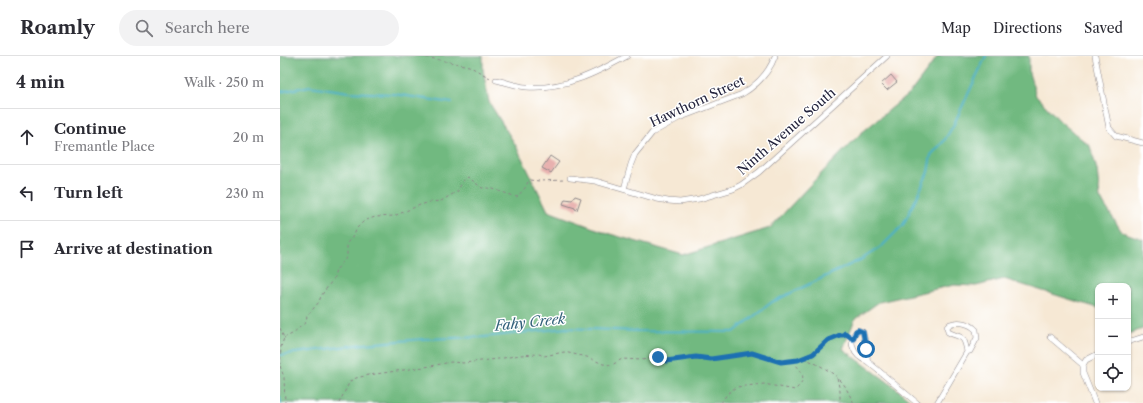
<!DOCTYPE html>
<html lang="en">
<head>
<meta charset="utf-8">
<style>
	:root { --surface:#fff; --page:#f2f2f3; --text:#2b2b33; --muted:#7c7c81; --line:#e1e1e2 }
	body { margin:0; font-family:"Libre Caslon Text",serif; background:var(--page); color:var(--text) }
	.controls { position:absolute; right:12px; bottom:12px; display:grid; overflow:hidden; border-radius:8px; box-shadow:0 1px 3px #0004 }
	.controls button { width:36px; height:36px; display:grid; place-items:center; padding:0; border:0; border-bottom:1px solid var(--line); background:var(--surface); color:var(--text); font:20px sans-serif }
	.stop { position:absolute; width:12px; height:12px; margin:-9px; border:3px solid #1f6fb2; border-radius:50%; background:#fff }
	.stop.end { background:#1f6fb2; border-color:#fff; box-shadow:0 1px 4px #0008 }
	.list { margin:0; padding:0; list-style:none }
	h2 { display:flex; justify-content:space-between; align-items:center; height:52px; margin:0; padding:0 16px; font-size:17px }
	h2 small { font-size:13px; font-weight:400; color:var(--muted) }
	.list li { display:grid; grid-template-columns:26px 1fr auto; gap:12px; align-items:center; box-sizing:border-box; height:56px; padding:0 16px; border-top:1px solid var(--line) }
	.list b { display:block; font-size:15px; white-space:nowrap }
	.list p { margin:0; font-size:13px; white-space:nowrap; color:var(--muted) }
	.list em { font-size:13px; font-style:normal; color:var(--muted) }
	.icon { flex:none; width:22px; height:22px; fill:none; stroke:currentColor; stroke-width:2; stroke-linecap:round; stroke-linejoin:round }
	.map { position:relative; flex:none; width:863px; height:347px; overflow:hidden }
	header { display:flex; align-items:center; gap:24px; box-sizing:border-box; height:56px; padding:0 20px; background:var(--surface); border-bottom:1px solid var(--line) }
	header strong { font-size:19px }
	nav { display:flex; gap:22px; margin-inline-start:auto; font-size:14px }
	.search { width:280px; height:36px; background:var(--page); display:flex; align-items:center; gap:10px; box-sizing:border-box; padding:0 14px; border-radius:22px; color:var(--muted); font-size:15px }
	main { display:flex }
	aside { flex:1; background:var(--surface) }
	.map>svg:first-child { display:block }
	.forest { fill:#71b980; stroke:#4a6e5e }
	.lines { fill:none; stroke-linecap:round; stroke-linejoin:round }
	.stream { stroke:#4ab0c9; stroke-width:2 }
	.building { fill:#e8b1af }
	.street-casing { stroke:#8c8588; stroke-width:6 }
	.path { stroke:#8c8588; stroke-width:1; stroke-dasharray:3 3; stroke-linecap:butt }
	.street { stroke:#fff; stroke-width:5 }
	.route { stroke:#1f6fb2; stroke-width:5 }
	.labels { text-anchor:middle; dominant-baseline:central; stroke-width:3; stroke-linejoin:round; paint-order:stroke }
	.street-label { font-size:13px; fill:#22223b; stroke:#fff }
	.water-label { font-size:14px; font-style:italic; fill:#34627b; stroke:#fff }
</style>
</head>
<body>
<header>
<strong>Roamly</strong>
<div class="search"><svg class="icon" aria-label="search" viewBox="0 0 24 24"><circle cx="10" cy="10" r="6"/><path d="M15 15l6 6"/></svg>Search here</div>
<nav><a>Map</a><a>Directions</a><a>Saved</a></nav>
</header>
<main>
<aside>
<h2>4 min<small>Walk · 250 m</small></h2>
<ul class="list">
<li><svg class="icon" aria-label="ahead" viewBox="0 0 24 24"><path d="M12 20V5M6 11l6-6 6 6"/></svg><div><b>Continue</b><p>Fremantle Place</p></div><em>20 m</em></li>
<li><svg class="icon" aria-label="left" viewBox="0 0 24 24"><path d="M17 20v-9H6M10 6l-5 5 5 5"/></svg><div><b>Turn left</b></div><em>230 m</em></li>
<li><svg class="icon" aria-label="arrive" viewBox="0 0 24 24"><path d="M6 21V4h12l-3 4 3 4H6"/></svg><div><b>Arrive at destination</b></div></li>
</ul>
</aside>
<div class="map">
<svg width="863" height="347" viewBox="0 0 863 347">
	<rect width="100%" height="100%" fill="#fff"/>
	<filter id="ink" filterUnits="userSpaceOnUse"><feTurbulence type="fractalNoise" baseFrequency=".025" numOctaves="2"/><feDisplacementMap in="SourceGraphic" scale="8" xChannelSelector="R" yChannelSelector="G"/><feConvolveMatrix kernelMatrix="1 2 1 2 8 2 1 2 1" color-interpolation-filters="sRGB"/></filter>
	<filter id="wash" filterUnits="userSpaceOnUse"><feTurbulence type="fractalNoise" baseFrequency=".012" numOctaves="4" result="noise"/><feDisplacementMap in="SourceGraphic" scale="16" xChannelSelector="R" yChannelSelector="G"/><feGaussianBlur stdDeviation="0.9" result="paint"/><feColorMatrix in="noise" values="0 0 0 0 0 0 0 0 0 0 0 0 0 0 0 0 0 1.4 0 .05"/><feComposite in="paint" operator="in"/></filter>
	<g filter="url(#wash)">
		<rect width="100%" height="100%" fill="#f6e8d4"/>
		<path class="forest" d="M0,0H203V14L209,46L236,90L268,155L330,178L403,199L490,172L529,130L580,78L630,37L658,0H749V17L756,40L782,67L810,90L817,114L820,142L842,176L863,183V273L848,278V230H818V252L724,223L696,230L674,229L599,246L575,263L563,293L608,326L634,347H0Z"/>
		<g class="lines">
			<g class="stream">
				<path d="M0,36L30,30L69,36L114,38L172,47"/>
				<path d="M0,299L84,288L143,283L204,281L286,272L358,275L454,276L492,246L582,203L602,190L623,169L637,141L648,116L651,99L664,85L673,70L706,0"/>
				<path d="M0,341L1,347"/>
			</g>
		</g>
		<g id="blocks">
			<g class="building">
				<path d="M611,19L617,26L607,34L601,28Z"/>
				<path d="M270,100L279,106L271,117L262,112Z"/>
				<path d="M295,140L301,142L297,154L295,153V152L283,148L285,143L292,144Z"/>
			</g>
		</g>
	</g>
	<g filter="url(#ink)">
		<use href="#blocks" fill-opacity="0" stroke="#8c8588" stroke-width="1"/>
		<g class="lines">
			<g class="street-casing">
				<g id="street">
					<path d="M815,0L829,72L836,80L863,87"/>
					<path d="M216,24C226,26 236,30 246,31C283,34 316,17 347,0"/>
					<path d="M290,122L315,125L377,143L388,145L400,146L419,143L453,133L461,129L479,116L607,0"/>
					<path d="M344,133L351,108L355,98L372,77L399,62L462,38C477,29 489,17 495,0"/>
					<path d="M770,281L803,309"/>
					<path d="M848,286L863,281"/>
					<path d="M587,305C589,301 584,282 583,276L578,274C566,284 574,301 587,305L637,347"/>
					<path d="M803,309V317L815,347"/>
					<path d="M803,309L806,304L818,298"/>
					<path d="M657,347L687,296L690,295L697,282L696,274C690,267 679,265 670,268L667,271L668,276C681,283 684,277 687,296"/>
				</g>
			</g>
			<g class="path">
				<path d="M140,0L189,10L210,22"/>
				<path d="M0,272L4,282L1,291L0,308"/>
				<path d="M4,282L12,278L26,266L27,260L39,246L41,240L54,222L56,214L67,201V187L74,179L77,172L84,165L95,161L114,160L140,149L150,146L161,145L178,135L182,126L188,121L202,132H210L237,141L245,132L249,124L260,125L284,124"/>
				<path d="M524,302C539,309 555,316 565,330C568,336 571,342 574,347"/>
				<path d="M0,310L4,321L5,347"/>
				<path d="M557,322L560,335V347"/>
				<path d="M59,347L70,325L76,322L89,319L151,310L171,306L184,307L218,303L240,299L259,298L264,300L284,296L307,301L323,308L332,309L342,303L362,304L378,301L386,305L416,301L431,303L472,297L501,306L518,304L533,298L548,284L560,279H563L565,277L568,279"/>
				<path d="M441,347L447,338L456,331L484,328L515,334C528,322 523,316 512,305"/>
			</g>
			<use href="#street" class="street"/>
		</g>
	</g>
	<g class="lines" filter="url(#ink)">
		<path class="route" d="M378,301L386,305L416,301L431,303L472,297L501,306L518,304L533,298L548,284L560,279H563L565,277L573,283L576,275L578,274L583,276L586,293"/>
	</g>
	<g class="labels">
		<g class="street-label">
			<text transform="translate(417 45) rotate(-25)">Hawthorn Street</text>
			<text transform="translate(506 75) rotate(-41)">Ninth Avenue South</text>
		</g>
		<g class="water-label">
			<text transform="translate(250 266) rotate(-6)">Fahy Creek</text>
		</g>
	</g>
</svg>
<div class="controls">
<button>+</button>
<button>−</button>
<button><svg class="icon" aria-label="locate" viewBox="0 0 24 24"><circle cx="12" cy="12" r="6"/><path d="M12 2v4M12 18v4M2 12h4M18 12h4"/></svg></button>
</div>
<div class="stop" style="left:586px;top:293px"></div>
<div class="stop end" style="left:378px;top:301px"></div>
</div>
</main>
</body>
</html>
